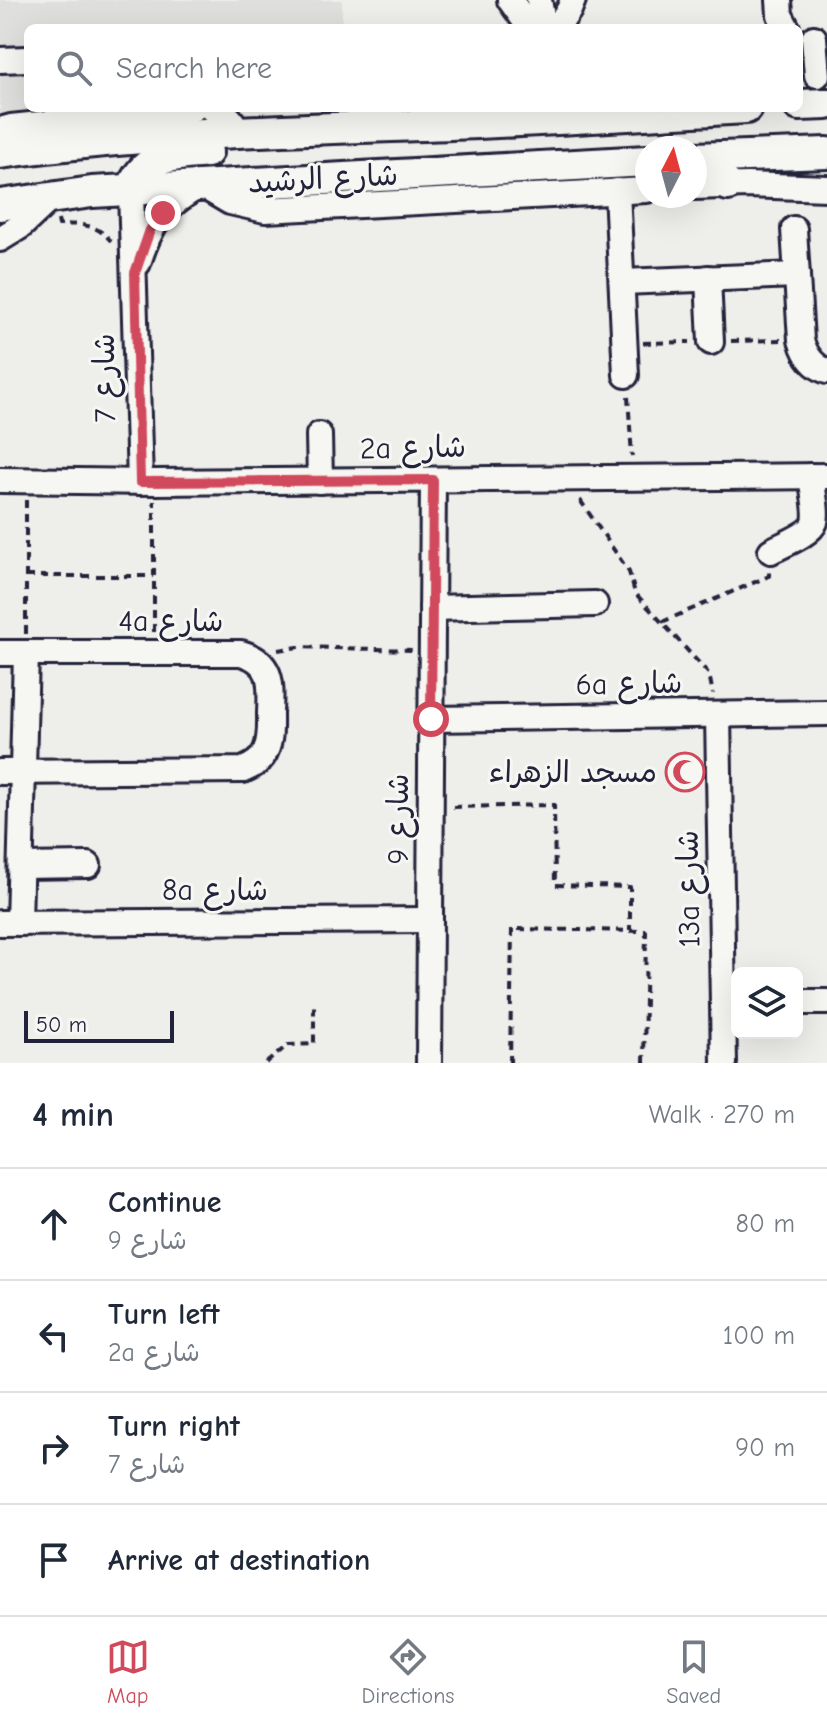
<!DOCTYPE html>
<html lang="en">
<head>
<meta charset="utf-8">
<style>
	:root { --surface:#fff; --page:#f2f2f3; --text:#1f2937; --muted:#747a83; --line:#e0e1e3; --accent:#d1495b }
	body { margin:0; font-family:"Comic Neue","Playpen Sans Arabic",sans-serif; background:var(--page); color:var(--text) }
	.controls { position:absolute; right:24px; bottom:24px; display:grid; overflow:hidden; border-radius:12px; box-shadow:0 8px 32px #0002 }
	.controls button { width:72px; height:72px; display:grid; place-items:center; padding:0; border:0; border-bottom:2px solid var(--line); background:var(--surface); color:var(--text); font:40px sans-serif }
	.compass { position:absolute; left:635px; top:136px; width:72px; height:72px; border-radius:50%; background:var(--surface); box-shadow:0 8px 32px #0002; rotate:6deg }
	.scale { position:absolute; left:24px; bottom:20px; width:150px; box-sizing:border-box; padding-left:8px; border:4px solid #22223b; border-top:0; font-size:22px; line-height:28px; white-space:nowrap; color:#22223b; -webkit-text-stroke:6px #f6f6f2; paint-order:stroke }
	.stop { position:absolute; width:24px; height:24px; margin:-18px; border:6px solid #d1495b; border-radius:50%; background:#fff }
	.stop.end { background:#d1495b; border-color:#fff; box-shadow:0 2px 8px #0008 }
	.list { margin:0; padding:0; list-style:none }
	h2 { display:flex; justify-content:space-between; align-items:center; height:104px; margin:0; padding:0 32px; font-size:34px }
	h2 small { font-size:26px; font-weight:400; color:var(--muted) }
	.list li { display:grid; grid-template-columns:52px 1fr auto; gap:24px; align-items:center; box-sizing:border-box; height:112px; padding:0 32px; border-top:2px solid var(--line) }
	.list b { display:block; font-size:30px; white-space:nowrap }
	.list p { margin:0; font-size:26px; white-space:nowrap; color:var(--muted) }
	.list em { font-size:26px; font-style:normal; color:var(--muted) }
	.icon { flex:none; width:44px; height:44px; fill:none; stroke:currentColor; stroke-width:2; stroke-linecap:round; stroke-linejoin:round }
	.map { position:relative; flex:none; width:827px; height:1063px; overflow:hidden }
	.search { position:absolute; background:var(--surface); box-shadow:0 8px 32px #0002; left:24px; right:24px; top:24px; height:88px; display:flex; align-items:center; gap:20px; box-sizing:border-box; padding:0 28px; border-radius:12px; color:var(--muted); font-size:30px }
	.sheet { height:552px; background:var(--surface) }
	nav { display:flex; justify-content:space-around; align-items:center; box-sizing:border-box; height:112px; border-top:2px solid var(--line); background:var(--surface); font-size:22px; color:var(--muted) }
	nav a { display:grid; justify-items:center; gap:4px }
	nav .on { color:var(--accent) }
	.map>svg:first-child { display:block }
	.built { fill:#dfdfde }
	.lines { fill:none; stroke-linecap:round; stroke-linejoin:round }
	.minor-casing { stroke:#22223b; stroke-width:30 }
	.major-casing { stroke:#22223b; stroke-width:36 }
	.path { stroke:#22223b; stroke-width:4; stroke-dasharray:8 6; stroke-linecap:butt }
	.minor { stroke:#f6f6f2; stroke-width:24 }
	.major { stroke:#f6f6f2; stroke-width:30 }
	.route { stroke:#d1495b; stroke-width:10 }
	.labels { text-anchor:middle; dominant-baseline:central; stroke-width:6; stroke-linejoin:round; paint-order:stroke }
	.street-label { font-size:30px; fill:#22223b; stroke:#f6f6f2 }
	.poi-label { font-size:30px; fill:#22223b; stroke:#f6f6f2; text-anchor:end }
</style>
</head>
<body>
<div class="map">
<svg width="827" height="1063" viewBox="0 0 827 1063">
	<rect width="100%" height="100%" fill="#eeeeeb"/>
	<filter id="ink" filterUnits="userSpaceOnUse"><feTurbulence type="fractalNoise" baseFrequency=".0125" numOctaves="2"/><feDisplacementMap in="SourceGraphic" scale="16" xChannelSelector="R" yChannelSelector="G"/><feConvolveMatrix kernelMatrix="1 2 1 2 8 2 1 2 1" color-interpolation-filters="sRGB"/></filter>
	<g filter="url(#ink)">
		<path class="built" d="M0,0H342V28H28V108H93L0,118Z"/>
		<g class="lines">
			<g class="minor-casing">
				<g id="minor">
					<path d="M510,0L530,28"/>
					<path d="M539,0L544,28"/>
					<path d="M779,0L780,15L787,28"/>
					<path d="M557,28L569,10L573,0"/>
					<path d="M814,38L817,75"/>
					<path d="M0,60L28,59"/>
					<path d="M211,108C225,111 232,119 238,131"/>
					<path d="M0,130L11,127L194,108"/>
					<path d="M203,186L230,202L265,210L647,190"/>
					<path d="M695,187L747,185L827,188"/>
					<path d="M131,191L140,482"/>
					<path d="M617,191L626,375"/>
					<path d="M794,229L801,340C805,354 812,366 827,371"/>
					<path d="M0,239L21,226L53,196"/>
					<path d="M138,263C151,223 160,210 197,187"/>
					<path d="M708,278L711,342"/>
					<path d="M622,282L797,275"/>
					<path d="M319,435L320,481"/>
					<path d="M0,480L155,482L827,476"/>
					<path d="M771,551C782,545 811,534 815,522C818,511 812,487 811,476"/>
					<path d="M432,608L595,604"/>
					<path d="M0,653H241C274,662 271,685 270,713C270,725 271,739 266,750C262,761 253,766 243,770L0,772"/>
					<path d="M718,715L724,1063"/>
					<path d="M431,719L827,713"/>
					<path d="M21,866L88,865"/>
					<path d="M0,923L430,920"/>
					<path d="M19,923L26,653"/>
					<path d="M797,1002H827"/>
					<path d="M429,1063L433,480"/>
				</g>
			</g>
			<g class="major-casing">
				<g id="major">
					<path d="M799,105L827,104"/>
					<path d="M0,153C160,131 318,129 479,123C568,119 657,113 746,108"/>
					<path d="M695,158L827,153"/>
					<path d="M697,158L728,185"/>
					<path d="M131,191C144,153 173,156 207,152"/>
					<path d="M0,205L92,192L647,161"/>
				</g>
			</g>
			<g class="path">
				<path d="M58,220L59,225C80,224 96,223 111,241"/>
				<path d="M731,341L782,340"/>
				<path d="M643,343L690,342"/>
				<path d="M628,397L632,456"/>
				<path d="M580,500L629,572L635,593L709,674L713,694"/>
				<path d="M26,576H153"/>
				<path d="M662,622L769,576V571"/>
				<path d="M154,632V501"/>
				<path d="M26,634V499"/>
				<path d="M278,650L298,647L413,650"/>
				<path d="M453,807L554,805L555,885L630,887V930"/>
				<path d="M266,1063L288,1045L314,1044V1003"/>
				<path d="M510,1063L512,929L646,931L644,1063"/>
			</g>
			<use href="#minor" class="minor"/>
			<use href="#major" class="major"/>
		</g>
	</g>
	<g class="lines" filter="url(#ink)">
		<path class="route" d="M163,213L150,230L135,273L140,482L433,480L431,719"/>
	</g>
	<defs>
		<g id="mosque-ring" transform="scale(2)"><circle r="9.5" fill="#f6f6f2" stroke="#d1495b" stroke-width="1.5"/><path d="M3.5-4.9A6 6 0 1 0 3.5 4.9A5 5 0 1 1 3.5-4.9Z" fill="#d1495b"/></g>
	</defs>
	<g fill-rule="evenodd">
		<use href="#mosque-ring" x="685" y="772"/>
	</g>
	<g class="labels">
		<g class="street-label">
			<text transform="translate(323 179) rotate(-3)">شارع الرشيد</text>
			<text transform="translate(105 378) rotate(-91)">شارع 7</text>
			<text transform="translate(413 448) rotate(-1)">2a شارع</text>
			<text x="171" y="621">4a شارع</text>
			<text transform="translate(629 684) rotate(-1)">6a شارع</text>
			<text transform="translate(398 819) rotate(-90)">شارع 9</text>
			<text transform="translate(689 889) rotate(-91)">13a شارع</text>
			<text x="215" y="890">8a شارع</text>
		</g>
		<g class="poi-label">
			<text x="657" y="772">مسجد الزهراء</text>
		</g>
	</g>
</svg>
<div class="controls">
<button><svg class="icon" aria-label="layers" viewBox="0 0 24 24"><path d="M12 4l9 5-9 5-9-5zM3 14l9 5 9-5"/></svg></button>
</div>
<svg class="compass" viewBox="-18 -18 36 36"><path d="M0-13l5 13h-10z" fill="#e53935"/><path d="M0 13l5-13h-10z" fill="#747a83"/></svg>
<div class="scale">50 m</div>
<div class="stop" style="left:431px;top:719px"></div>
<div class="stop end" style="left:163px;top:213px"></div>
<div class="search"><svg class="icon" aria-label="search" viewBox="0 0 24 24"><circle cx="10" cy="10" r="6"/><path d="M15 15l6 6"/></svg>Search here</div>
</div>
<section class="sheet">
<h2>4 min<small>Walk · 270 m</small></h2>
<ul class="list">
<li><svg class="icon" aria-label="ahead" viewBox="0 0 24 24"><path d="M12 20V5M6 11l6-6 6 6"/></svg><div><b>Continue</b><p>شارع 9</p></div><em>80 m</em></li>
<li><svg class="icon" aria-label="left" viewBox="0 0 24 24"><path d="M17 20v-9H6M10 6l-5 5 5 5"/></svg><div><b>Turn left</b><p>2a شارع</p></div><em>100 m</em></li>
<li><svg class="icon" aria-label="right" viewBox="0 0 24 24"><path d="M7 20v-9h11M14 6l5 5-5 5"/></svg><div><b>Turn right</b><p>شارع 7</p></div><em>90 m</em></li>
<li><svg class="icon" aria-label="arrive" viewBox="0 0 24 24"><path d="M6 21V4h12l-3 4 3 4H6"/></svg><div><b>Arrive at destination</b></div></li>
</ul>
</section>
<nav>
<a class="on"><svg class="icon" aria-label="map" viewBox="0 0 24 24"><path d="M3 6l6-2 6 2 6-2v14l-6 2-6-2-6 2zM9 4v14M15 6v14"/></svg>Map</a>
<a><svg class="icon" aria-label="directions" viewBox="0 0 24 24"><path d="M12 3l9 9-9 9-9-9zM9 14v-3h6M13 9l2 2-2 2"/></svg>Directions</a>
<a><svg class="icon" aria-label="saved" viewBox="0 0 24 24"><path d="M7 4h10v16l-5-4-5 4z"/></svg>Saved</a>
</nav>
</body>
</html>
